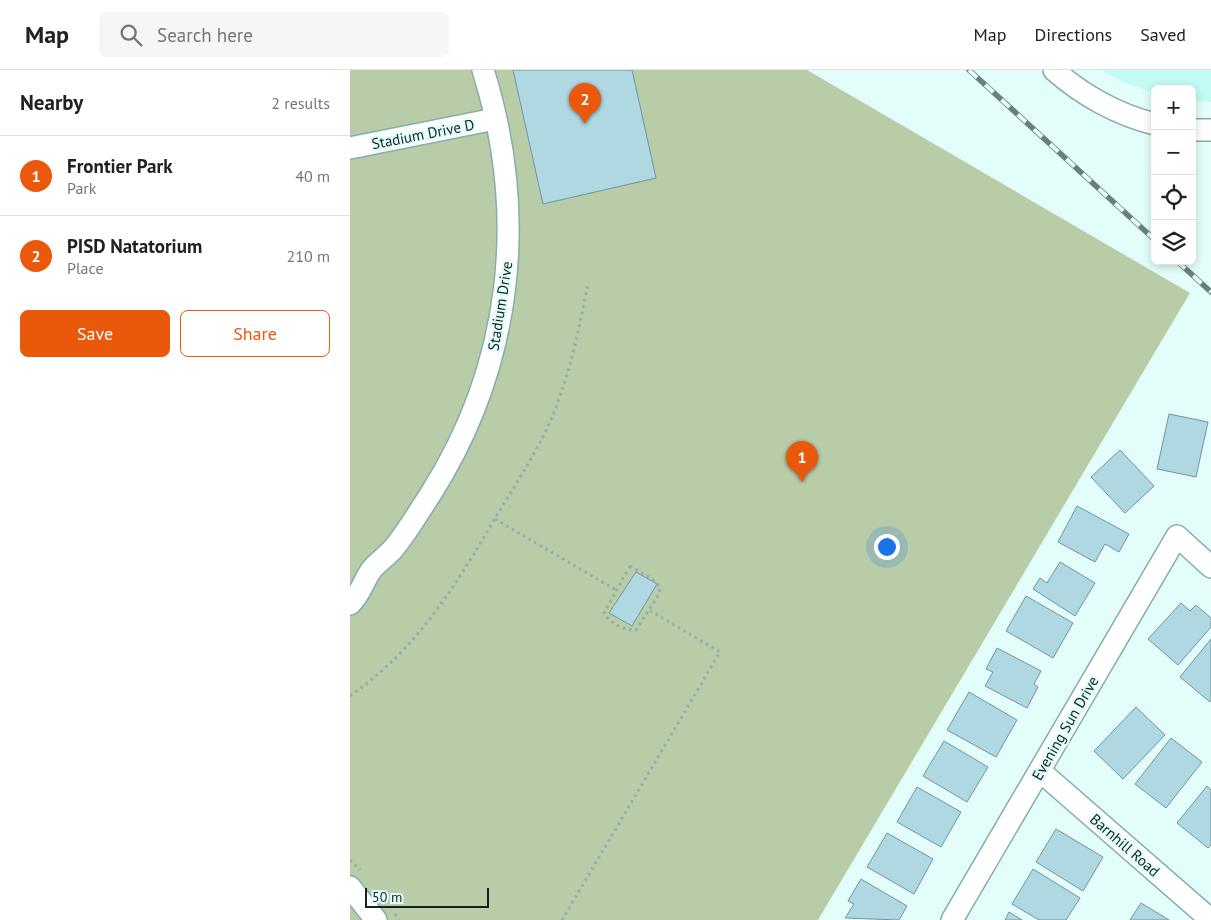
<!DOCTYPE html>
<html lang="en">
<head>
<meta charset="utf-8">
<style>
	:root { --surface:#fff; --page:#f6f6f6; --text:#202124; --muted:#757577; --line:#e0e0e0; --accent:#ea580c }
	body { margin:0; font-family:"PT Sans",sans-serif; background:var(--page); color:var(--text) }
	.controls { position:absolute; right:15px; top:15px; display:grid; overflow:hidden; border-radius:8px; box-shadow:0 2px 8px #0003 }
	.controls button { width:45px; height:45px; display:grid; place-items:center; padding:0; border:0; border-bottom:1px solid var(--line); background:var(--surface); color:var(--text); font:25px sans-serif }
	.scale { position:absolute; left:15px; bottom:12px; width:124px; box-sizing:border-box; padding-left:5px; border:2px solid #112221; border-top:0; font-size:14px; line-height:18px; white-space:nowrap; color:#112221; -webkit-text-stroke:4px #e3fefa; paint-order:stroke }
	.you { position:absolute; left:536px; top:476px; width:18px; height:18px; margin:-12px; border:4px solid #fff; border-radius:50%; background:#1a73e8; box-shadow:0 0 0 8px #1a73e833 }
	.badge { display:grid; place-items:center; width:32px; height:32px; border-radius:50%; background:var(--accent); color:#fff; font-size:16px; font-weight:700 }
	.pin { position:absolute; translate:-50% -41px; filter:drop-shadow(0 1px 2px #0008) }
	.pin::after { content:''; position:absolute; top:26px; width:18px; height:15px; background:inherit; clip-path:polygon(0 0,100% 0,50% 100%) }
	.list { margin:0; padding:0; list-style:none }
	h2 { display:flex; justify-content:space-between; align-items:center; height:65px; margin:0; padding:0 20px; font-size:21px }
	h2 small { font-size:16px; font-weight:400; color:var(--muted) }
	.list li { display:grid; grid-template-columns:32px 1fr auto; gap:15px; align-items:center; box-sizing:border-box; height:80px; padding:0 20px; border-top:1px solid var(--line) }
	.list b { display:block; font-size:19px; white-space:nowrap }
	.list p { margin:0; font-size:16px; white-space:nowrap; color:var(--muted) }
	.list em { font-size:16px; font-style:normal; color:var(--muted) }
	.actions { display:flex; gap:10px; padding:15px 20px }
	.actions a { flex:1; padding:11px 0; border:1px solid var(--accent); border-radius:8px; text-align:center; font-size:18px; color:var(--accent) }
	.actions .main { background:var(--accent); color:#fff }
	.icon { flex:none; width:28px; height:28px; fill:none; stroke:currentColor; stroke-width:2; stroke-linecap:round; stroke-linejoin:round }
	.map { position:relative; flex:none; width:861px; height:850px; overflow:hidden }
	header { display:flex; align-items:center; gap:30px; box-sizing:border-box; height:70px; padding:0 25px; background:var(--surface); border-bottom:1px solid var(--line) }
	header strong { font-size:24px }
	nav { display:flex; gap:28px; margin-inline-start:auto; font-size:18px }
	.search { width:350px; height:45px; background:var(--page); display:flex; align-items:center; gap:12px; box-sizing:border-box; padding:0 18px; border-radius:8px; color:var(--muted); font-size:19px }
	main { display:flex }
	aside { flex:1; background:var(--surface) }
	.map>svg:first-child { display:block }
	.built { fill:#c3faf3 }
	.green { fill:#b9cca8 }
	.building { fill:#afd8e3; stroke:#6f96a1 }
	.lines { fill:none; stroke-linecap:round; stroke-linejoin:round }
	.minor-casing { stroke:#84aea9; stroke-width:24 }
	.path { stroke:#95acaa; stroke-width:3; stroke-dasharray:2.5 4; stroke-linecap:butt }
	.minor { stroke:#fff; stroke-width:21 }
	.rail-casing { stroke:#697f7c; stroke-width:5.5 }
	.rail { stroke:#e3fefa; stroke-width:4; stroke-dasharray:11; stroke-linecap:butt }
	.labels { text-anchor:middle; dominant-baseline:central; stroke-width:5; stroke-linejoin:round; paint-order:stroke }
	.street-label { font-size:15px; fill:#112221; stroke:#e3fefa }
</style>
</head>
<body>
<header>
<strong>Map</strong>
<div class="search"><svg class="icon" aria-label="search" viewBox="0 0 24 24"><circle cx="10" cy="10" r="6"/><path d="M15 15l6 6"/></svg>Search here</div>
<nav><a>Map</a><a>Directions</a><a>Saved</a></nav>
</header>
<main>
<aside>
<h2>Nearby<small>2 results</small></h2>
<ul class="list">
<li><span class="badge">1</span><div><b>Frontier Park</b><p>Park</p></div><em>40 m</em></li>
<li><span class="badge">2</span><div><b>PISD Natatorium</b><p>Place</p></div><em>210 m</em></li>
</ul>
<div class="actions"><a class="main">Save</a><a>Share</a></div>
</aside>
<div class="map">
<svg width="861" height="850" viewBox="0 0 861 850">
	<rect width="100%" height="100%" fill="#e3fefa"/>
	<path class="built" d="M751,0H861V32L842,31V19H805V24L771,11Z"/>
	<path class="green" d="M0,0H457L840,223L468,850H0Z"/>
	<g class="building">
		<path d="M163,0H282L306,108L193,134Z"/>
		<path d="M819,344L858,352L846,407L807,399Z"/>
		<path d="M770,380L804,416L775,443L741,407Z"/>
		<path d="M727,436L779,464L769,482L755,474L745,492L708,472Z"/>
		<path d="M710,492L745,513L725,546L683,519L690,508L697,513Z"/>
		<path d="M286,502L307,514L282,556L259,543Z"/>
		<path d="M676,526L723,553L703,588L656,561Z"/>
		<path d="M831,533L840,541L846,535L861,548V557L828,595L798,569Z"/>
		<path d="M861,569V630L860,632L830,607Z"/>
		<path d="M647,578L691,601L684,614L688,617L677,638L635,616L643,602L636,599Z"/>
		<path d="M619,622L667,650L646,687L597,660Z"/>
		<path d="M786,637L815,665L773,709L744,681Z"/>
		<path d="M821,668L852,692L816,738L785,714Z"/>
		<path d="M594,671L638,697L617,732L573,706Z"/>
		<path d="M857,716L861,720V775L858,778L827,753Z"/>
		<path d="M567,717L611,742L591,777L547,752Z"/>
		<path d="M706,759L753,787L733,821L686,792Z"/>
		<path d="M537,763L583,789L564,824L517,797Z"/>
		<path d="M683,799L730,828L716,850H689L662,834Z"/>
		<path d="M511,809L557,836L549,850L495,848L504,834L498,831Z"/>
		<path d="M791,833L819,850H780Z"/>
		<path d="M659,842L672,850H655Z"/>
	</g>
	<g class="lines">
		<g class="minor-casing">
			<g id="minor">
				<path d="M704,0C732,25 768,45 805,54"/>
				<path d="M842,60H861"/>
				<path d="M0,78L145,49"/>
				<path d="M0,534C11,524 13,511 22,499C28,492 37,486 44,478C57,462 68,443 80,425C162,296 179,146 133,0"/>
				<path d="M690,701L861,850"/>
				<path d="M0,817L26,850"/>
				<path d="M602,850L827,466L861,497"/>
			</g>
		</g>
		<g class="path">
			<path d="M145,449L266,520"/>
			<path d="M280,496L305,511L310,518L309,524L286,560C276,561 259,553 254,543Z"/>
			<path d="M0,626C67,579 105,517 145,448C168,410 193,374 208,332C222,294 230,254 238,214"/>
			<path d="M0,790L10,800"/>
			<path d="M45,844L49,850"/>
			<path d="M212,850L370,582L299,540"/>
		</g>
		<use href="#minor" class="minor"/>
		<g class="rail-casing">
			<g id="rail">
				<path d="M619,0L805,170"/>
				<path d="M827,191L861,222"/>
			</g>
		</g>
		<use href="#rail" class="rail"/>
	</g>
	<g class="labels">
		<g class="street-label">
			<text transform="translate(73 64) rotate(-11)">Stadium Drive D</text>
			<text transform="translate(150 236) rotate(-81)">Stadium Drive</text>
			<text transform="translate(715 658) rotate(-60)">Evening Sun Drive</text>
			<text transform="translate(775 775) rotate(41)">Barnhill Road</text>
		</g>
	</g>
</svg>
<div class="controls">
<button>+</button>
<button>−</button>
<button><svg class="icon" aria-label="locate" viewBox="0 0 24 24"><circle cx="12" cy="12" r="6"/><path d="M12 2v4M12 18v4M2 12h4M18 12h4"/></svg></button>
<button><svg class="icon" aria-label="layers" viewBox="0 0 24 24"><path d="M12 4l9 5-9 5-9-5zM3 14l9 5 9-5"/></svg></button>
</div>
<div class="scale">50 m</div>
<div class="you"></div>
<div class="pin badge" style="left:452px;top:412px">1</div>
<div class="pin badge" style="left:235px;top:54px">2</div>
</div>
</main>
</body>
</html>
